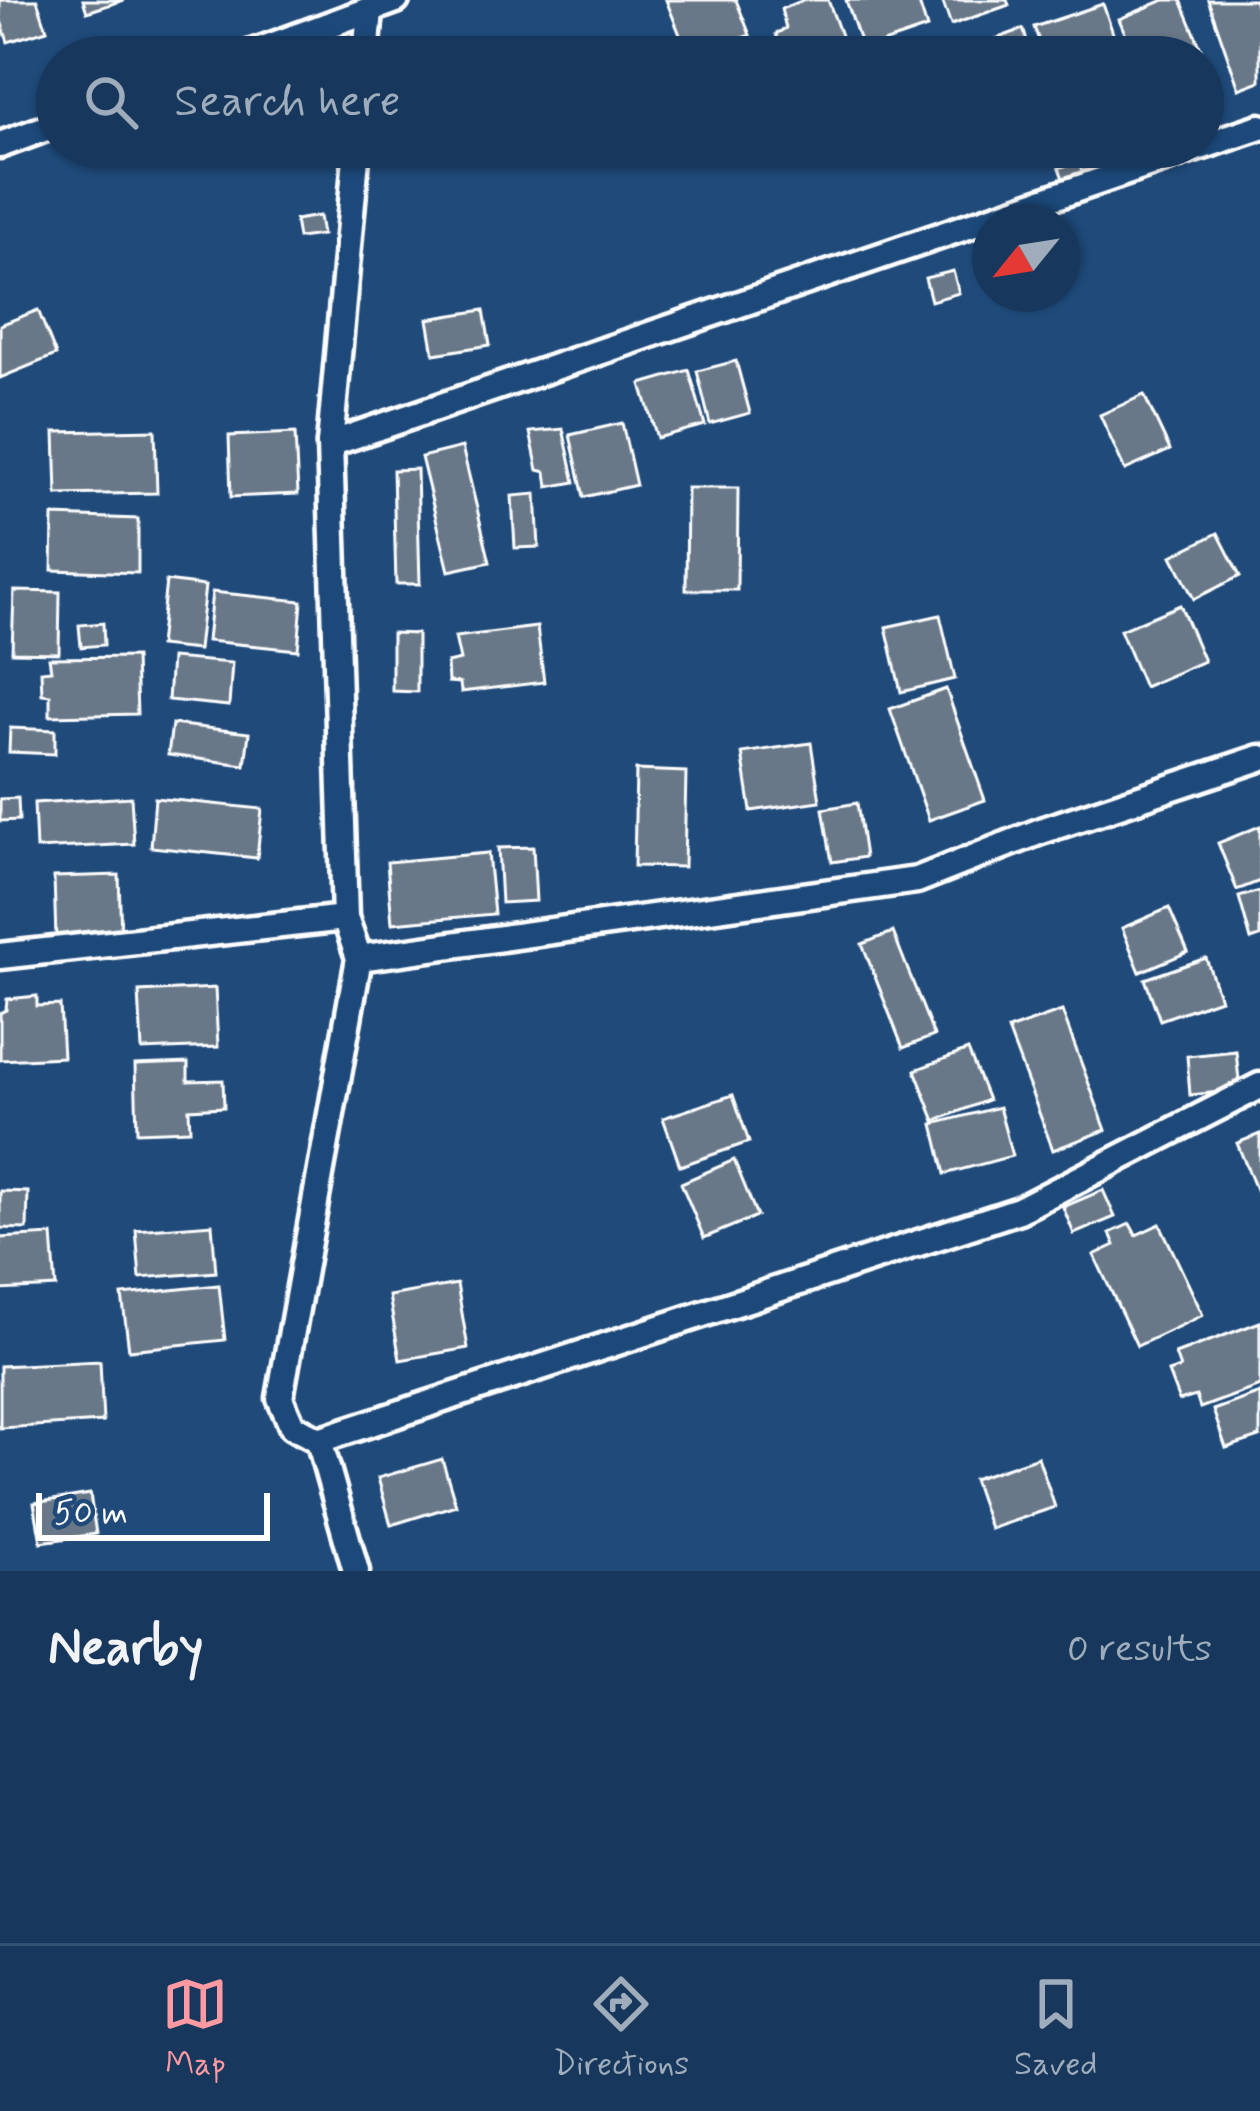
<!DOCTYPE html>
<html lang="en">
<head>
<meta charset="utf-8">
<style>
	:root { --surface:#17385c; --page:#203f62; --text:#f1f3f6; --muted:#9eacbb; --line:#365272; --accent:#ff9aa2 }
	body { margin:0; font-family:Mynerve,sans-serif; background:var(--page); color:var(--text) }
	.compass { position:absolute; left:972px; top:204px; width:108px; height:108px; border-radius:50%; background:var(--surface); box-shadow:0 3px 9px #0004; rotate:240deg }
	.scale { position:absolute; left:36px; bottom:30px; width:234px; box-sizing:border-box; padding-left:12px; border:6px solid #fff; border-top:0; font-size:33px; line-height:42px; white-space:nowrap; color:#fff; -webkit-text-stroke:9px #1f4a7a; paint-order:stroke }
	.list { margin:0; padding:0; list-style:none }
	h2 { display:flex; justify-content:space-between; align-items:center; height:156px; margin:0; padding:0 48px; font-size:51px }
	h2 small { font-size:39px; font-weight:400; color:var(--muted) }
	.icon { flex:none; width:66px; height:66px; fill:none; stroke:currentColor; stroke-width:2; stroke-linecap:round; stroke-linejoin:round }
	.map { position:relative; flex:none; width:1260px; height:1571px; overflow:hidden }
	.search { position:absolute; background:var(--surface); box-shadow:0 3px 9px #0004; left:36px; right:36px; top:36px; height:132px; display:flex; align-items:center; gap:30px; box-sizing:border-box; padding:0 42px; border-radius:66px; color:var(--muted); font-size:45px }
	.sheet { height:372px; background:var(--surface) }
	nav { display:flex; justify-content:space-around; align-items:center; box-sizing:border-box; height:168px; border-top:3px solid var(--line); background:var(--surface); font-size:33px; color:var(--muted) }
	nav a { display:grid; justify-items:center; gap:6px }
	nav .on { color:var(--accent) }
	.map>svg:first-child { display:block }
	.building { fill:#697888; stroke:#fff; stroke-width:3 }
	.lines { fill:none; stroke-linecap:round; stroke-linejoin:round }
	.minor-casing { stroke:#fff; stroke-width:33 }
	.minor { stroke:#1f4a7a; stroke-width:24 }
</style>
</head>
<body>
<div class="map">
<svg width="1260" height="1571" viewBox="0 0 1260 1571">
	<rect width="100%" height="100%" fill="#1f4a7a"/>
	<filter id="ink" filterUnits="userSpaceOnUse"><feTurbulence type="fractalNoise" baseFrequency=".00833" numOctaves="2"/><feDisplacementMap in="SourceGraphic" scale="24" xChannelSelector="R" yChannelSelector="G"/><feConvolveMatrix kernelMatrix="1 2 1 2 8 2 1 2 1" color-interpolation-filters="sRGB"/></filter>
	<g filter="url(#ink)">
		<g class="building">
			<path d="M0,0H37L47,30L8,42L0,18Z"/>
			<path d="M83,0H124L87,12Z"/>
			<path d="M666,0H736L750,35L689,57Z"/>
			<path d="M804,0H828L846,49L826,57H798L797,54L783,57L776,34L786,28L781,9Z"/>
			<path d="M846,0H918L927,28L863,50Z"/>
			<path d="M942,0H1007L1009,5L951,25Z"/>
			<path d="M1164,0H1181L1207,63L1203,65V57H1135L1119,19Z"/>
			<path d="M1208,0H1254L1260,18V81L1239,89Z"/>
			<path d="M1103,4L1121,57H1045L1034,27Z"/>
			<path d="M1023,29L1033,57H971L968,49Z"/>
			<path d="M643,35L653,57H595Z"/>
			<path d="M1078,161L1083,174L1064,181L1059,168Z"/>
			<path d="M319,216L322,235L298,238L295,220Z"/>
			<path d="M953,271L959,293L931,301L925,278Z"/>
			<path d="M38,310L56,355L0,378V325Z"/>
			<path d="M484,310L490,345L434,354L428,319Z"/>
			<path d="M736,361L750,413L710,424L697,371Z"/>
			<path d="M689,370L705,425L657,438L641,384Z"/>
			<path d="M1144,395L1170,450L1125,470L1100,415Z"/>
			<path d="M622,423L636,485L584,497L570,435Z"/>
			<path d="M563,429L575,482L548,487L546,472L538,470L530,432Z"/>
			<path d="M155,430L157,493L57,495L55,432Z"/>
			<path d="M295,433L298,494L231,497L229,436Z"/>
			<path d="M462,447L490,562L449,571L421,457Z"/>
			<path d="M417,469L420,584H396L393,470Z"/>
			<path d="M687,488H738L737,590H686Z"/>
			<path d="M536,494L539,547L515,548L512,496Z"/>
			<path d="M53,516L138,519V573L52,570Z"/>
			<path d="M1218,533L1240,576L1194,599L1172,556Z"/>
			<path d="M166,581L205,586L198,650L159,646Z"/>
			<path d="M14,591L60,592L59,653L12,652Z"/>
			<path d="M212,592L302,601L298,650L207,641Z"/>
			<path d="M1180,605L1204,661L1144,687L1120,630Z"/>
			<path d="M940,615L955,679L901,692L886,627Z"/>
			<path d="M103,623L104,645L81,647L79,625Z"/>
			<path d="M537,627L544,682L461,692L460,683L448,682L447,663L460,660L455,637Z"/>
			<path d="M392,633L417,634V692L392,691Z"/>
			<path d="M135,657L137,714L50,716V695L42,694L41,671L51,670L49,658Z"/>
			<path d="M171,658L232,663L229,706L168,700Z"/>
			<path d="M946,689L985,800L929,820L890,709Z"/>
			<path d="M172,724L249,733L245,765L168,755Z"/>
			<path d="M10,728L55,730V754L9,752Z"/>
			<path d="M811,743L820,801L751,811L742,753Z"/>
			<path d="M636,770L686,772L684,867L634,866Z"/>
			<path d="M131,797L134,844L36,849L34,803Z"/>
			<path d="M18,798L19,820L0,821V799Z"/>
			<path d="M155,798L262,809L257,858L151,847Z"/>
			<path d="M857,803L865,857L832,862L823,809Z"/>
			<path d="M1260,826V881L1237,890L1218,843Z"/>
			<path d="M533,847L536,901L501,903L498,848Z"/>
			<path d="M488,853L494,914L392,923L387,862Z"/>
			<path d="M119,875L121,937L56,938L54,877Z"/>
			<path d="M1260,891V937L1251,940L1239,897Z"/>
			<path d="M1169,908L1188,952L1140,972L1122,928Z"/>
			<path d="M893,932L934,1036L903,1048L862,944Z"/>
			<path d="M1206,958L1220,999L1160,1020L1145,979Z"/>
			<path d="M215,988L218,1047L142,1050L139,992Z"/>
			<path d="M37,996V1006L60,1005L63,1057L0,1060V1013L6,1010L7,999Z"/>
			<path d="M1062,1011L1106,1130L1053,1150L1008,1030Z"/>
			<path d="M968,1050L988,1100L935,1121L915,1070Z"/>
			<path d="M1236,1051L1240,1090L1190,1095L1187,1056Z"/>
			<path d="M188,1063V1081L223,1080L224,1107L189,1109L190,1130L137,1132L135,1065Z"/>
			<path d="M733,1095L749,1142L680,1166L663,1118Z"/>
			<path d="M999,1107L1012,1156L945,1174L933,1124Z"/>
			<path d="M1260,1134V1199L1237,1143Z"/>
			<path d="M734,1160L757,1216L704,1238L681,1183Z"/>
			<path d="M1103,1190L1115,1217L1074,1234L1063,1207Z"/>
			<path d="M0,1191L28,1192L27,1229L0,1228Z"/>
			<path d="M212,1224L216,1272L140,1278L136,1230Z"/>
			<path d="M1130,1224L1136,1235L1160,1224L1203,1315L1137,1346L1094,1255L1115,1245L1110,1233Z"/>
			<path d="M52,1235L56,1287L0,1290V1238Z"/>
			<path d="M457,1284L468,1348L400,1360L389,1296Z"/>
			<path d="M219,1285L225,1340L129,1350L122,1295Z"/>
			<path d="M1260,1322V1386L1200,1408L1196,1396L1179,1401L1168,1372L1180,1368L1175,1354Z"/>
			<path d="M100,1361L103,1422L0,1428V1366Z"/>
			<path d="M1260,1393V1437L1226,1448L1213,1410Z"/>
			<path d="M1038,1457L1055,1507L990,1529L973,1479Z"/>
			<path d="M442,1459L456,1505L391,1525L378,1478Z"/>
			<path d="M90,1494L96,1534L41,1542L34,1503Z"/>
		</g>
		<g class="lines">
			<g class="minor-casing">
				<g id="minor">
					<path d="M241,57L396,0"/>
					<path d="M366,57L370,10"/>
					<path d="M0,145L57,124"/>
					<path d="M1203,146L1260,127"/>
					<path d="M357,147L330,444L345,918L359,958L280,1398L292,1426L319,1440L1019,1210L1260,1086"/>
					<path d="M330,444L1200,147"/>
					<path d="M0,956L345,918"/>
					<path d="M359,958L917,880L1041,831L1260,758"/>
					<path d="M319,1440L356,1571"/>
				</g>
			</g>
			<use href="#minor" class="minor"/>
		</g>
	</g>
</svg>
<svg class="compass" viewBox="-18 -18 36 36"><path d="M0-13l5 13h-10z" fill="#e53935"/><path d="M0 13l5-13h-10z" fill="#9eacbb"/></svg>
<div class="scale">50 m</div>
<div class="search"><svg class="icon" aria-label="search" viewBox="0 0 24 24"><circle cx="10" cy="10" r="6"/><path d="M15 15l6 6"/></svg>Search here</div>
</div>
<section class="sheet">
<h2>Nearby<small>0 results</small></h2>
<ul class="list">
</ul>
</section>
<nav>
<a class="on"><svg class="icon" aria-label="map" viewBox="0 0 24 24"><path d="M3 6l6-2 6 2 6-2v14l-6 2-6-2-6 2zM9 4v14M15 6v14"/></svg>Map</a>
<a><svg class="icon" aria-label="directions" viewBox="0 0 24 24"><path d="M12 3l9 9-9 9-9-9zM9 14v-3h6M13 9l2 2-2 2"/></svg>Directions</a>
<a><svg class="icon" aria-label="saved" viewBox="0 0 24 24"><path d="M7 4h10v16l-5-4-5 4z"/></svg>Saved</a>
</nav>
</body>
</html>
